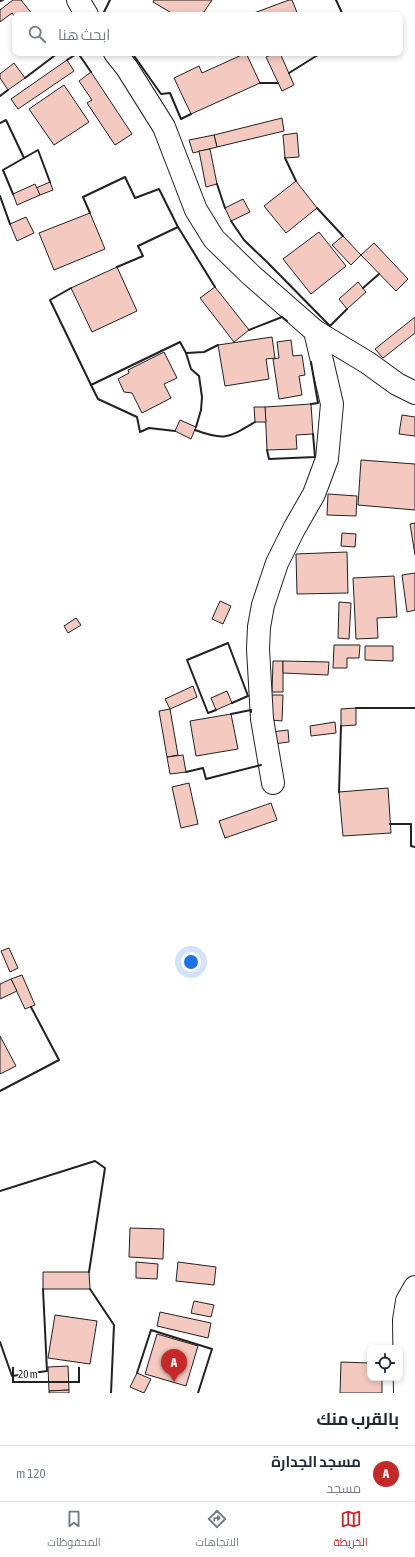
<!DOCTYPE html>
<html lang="ar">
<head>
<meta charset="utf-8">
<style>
	:root { --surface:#fff; --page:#f2f2f3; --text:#1f2937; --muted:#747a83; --line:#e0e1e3; --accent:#c62828 }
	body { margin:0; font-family:"Asap Condensed",Cairo,sans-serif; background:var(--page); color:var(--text); direction:rtl }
	.controls { position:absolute; right:12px; bottom:12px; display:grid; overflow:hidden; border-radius:8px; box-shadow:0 2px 6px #0003 }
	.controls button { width:36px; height:36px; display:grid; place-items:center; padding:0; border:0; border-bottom:1px solid var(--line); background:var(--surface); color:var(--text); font:20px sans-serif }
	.scale { position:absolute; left:12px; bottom:10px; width:68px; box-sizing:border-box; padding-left:4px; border:2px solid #222; border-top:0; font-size:11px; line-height:14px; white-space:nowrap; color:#222; -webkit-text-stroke:3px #fff; paint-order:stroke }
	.you { position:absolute; left:191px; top:962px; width:14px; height:14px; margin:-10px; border:3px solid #fff; border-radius:50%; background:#1a73e8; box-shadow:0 0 0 6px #1a73e833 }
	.badge { display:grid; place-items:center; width:26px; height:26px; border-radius:50%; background:var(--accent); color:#fff; font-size:13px; font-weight:700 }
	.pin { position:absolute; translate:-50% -33px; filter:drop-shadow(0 1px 2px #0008) }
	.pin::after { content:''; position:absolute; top:21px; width:14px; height:12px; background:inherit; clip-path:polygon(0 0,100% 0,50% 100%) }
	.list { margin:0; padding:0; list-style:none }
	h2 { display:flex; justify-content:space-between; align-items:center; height:52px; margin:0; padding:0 16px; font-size:17px }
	h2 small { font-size:13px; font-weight:400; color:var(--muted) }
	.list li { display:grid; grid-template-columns:26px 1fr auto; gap:12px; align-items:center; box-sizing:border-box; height:56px; padding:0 16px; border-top:1px solid var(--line) }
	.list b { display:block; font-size:15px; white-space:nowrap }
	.list p { margin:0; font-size:13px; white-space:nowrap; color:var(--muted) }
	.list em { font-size:13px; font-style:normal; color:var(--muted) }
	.icon { flex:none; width:22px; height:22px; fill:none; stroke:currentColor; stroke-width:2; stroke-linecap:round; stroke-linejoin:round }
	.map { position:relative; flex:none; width:415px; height:1393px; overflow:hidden; direction:ltr }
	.search { position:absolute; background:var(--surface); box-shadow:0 2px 6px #0003; left:12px; right:12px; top:12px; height:44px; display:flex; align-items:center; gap:10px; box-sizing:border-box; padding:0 14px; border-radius:8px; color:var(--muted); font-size:15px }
	.sheet { height:108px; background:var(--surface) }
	nav { display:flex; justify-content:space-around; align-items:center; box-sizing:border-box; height:56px; border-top:1px solid var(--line); background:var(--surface); font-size:11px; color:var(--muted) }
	nav a { display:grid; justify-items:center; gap:2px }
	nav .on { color:var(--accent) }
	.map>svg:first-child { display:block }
	.building { fill:#f3c9c0; stroke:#222 }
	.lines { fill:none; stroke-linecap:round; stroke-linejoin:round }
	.minor-casing { stroke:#222; stroke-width:24 }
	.minor { stroke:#fff; stroke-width:22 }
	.wall { stroke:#222; stroke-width:2 }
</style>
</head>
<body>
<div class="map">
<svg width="415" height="1393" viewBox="0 0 415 1393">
	<rect width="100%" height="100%" fill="#fff"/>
	<g class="building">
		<path d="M13,0H21L33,15H15V17L12,13L0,22V10Z"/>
		<path d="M154,0H212L202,15H175L153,2Z"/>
		<path d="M289,0H292L298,15H254V13Z"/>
		<path d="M246,53L260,83L191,114L174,78L199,66L202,73Z"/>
		<path d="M275,53H280L294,85L282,91L266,57Z"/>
		<path d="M67,60L74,71L18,109L11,99Z"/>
		<path d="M14,63L25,78L8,90L0,78V74Z"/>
		<path d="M91,72L132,134L115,145L87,103L92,100L79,81Z"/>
		<path d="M64,85L89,122L54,145L29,109Z"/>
		<path d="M282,118L284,131L217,147L214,135Z"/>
		<path d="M297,133L299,157L285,158L283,135Z"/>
		<path d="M214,135L217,147L193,153L189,140Z"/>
		<path d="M210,149L217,184L206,187L199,151Z"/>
		<path d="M296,181L317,208L286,233L264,206Z"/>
		<path d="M50,182L53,190L40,195L36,188Z"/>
		<path d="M35,184L40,195L17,205L13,194Z"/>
		<path d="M243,199L250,212L231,221L225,208Z"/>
		<path d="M90,213L105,249L54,270L39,233Z"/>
		<path d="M26,217L34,233L17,241L10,224Z"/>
		<path d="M319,232L346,266L311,294L283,259Z"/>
		<path d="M343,236L361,255L351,265L332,245Z"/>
		<path d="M374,243L408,279L396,291L361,255Z"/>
		<path d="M117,267L137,311L92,332L71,288Z"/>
		<path d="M358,282L366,292L347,309L339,299Z"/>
		<path d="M215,287L249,330L234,342L200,298Z"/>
		<path d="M415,317V333L383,358L375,349Z"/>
		<path d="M272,337L275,358L266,359L269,379L225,386L218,345Z"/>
		<path d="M291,340L293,356L302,355L305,375L299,376L302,395L279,399L273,359L279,358L277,342Z"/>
		<path d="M164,352L177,378L164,384L171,398L142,413L132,393L124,392L118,379L129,373L128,370Z"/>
		<path d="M311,404L313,434L296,435L297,449L267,450L265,407Z"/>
		<path d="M254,407H265L266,422H255Z"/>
		<path d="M402,415L415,417V436L399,434Z"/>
		<path d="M180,420L196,427L191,439L175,431Z"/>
		<path d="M361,460L415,464V510L358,505Z"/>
		<path d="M328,494L357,496L356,516L327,515Z"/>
		<path d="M415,523V555L410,524Z"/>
		<path d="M342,533L356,534L355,547L341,546Z"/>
		<path d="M347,552L348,593L297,594L296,554Z"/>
		<path d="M415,573V610L407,612L402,575Z"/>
		<path d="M394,576L397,617L377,618L378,638L356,639L353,578Z"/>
		<path d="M220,601L231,606L223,624L212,619Z"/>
		<path d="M339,602L351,603L349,639L338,638Z"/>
		<path d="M76,618L81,625L68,633L64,626Z"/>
		<path d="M334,645H360L359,658H347V668H333Z"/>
		<path d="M365,646H393V661L365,660Z"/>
		<path d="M273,661H283V692H272Z"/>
		<path d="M283,661L329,662L328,675L283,673Z"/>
		<path d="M193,686L197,697L170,709L165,699Z"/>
		<path d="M227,691L232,703L216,710L211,698Z"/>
		<path d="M272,695H283L282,721L270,720Z"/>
		<path d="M356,708V725L341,726V709Z"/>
		<path d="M170,709L178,755L167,757L159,711Z"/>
		<path d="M231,714L238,749L196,756L190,721Z"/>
		<path d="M335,722L336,733L311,736L310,726Z"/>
		<path d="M288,730L289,742L273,744L271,732Z"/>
		<path d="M183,755L186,772L170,774L167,757Z"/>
		<path d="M189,783L198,824L181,828L172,787Z"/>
		<path d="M388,788L391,833L343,836L339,792Z"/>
		<path d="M271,803L277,820L225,838L219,821Z"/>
		<path d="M9,948L18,968L10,972L1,951Z"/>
		<path d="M22,975L35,1005L25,1009L11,979Z"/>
		<path d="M11,979L17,991L0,999V984Z"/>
		<path d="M0,1036L16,1066L0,1074Z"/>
		<path d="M130,1228L164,1229L163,1259L129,1257Z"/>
		<path d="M136,1262L158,1264L157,1279L136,1278Z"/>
		<path d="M178,1262L216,1267L214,1285L176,1281Z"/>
		<path d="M43,1272H89L90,1289H43Z"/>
		<path d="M194,1301L214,1305L211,1317L191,1313Z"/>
		<path d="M160,1312L211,1323L208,1338L157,1326Z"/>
		<path d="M55,1315L97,1321L90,1364L48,1358Z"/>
		<path d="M157,1334L198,1346L186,1386L145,1374Z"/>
		<path d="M341,1362L370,1363V1378H382V1393H340Z"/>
		<path d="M68,1366L69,1390L49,1391L48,1367Z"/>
		<path d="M137,1373L151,1379L144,1393L130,1387Z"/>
		<path d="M69,1390V1393H49V1391Z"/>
	</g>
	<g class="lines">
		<g class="minor-casing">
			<g id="minor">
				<path d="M78,0L87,15"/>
				<path d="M115,53L127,68L164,127L196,210L214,239L251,275L315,331L368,363L397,384L415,393"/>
				<path d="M273,783L262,719L258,649L259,627L263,605L277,563L294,529L314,494L327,459L332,404L315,331"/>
				<path d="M405,1393L404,1320L407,1301L415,1287"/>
			</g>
		</g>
		<use href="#minor" class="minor"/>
		<g class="wall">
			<path d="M336,0L343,15"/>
			<path d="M0,1L3,0"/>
			<path d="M105,15L104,12L110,0"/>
			<path d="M132,53L161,94L170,93L181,119L191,114"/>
			<path d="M67,60L78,53L91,72"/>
			<path d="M289,73L321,53"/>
			<path d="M25,78L58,53"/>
			<path d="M260,83H278"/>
			<path d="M0,96L8,90"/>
			<path d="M0,123L6,120L24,158"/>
			<path d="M285,158L296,181"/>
			<path d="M217,184L225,208"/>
			<path d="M13,194L3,170L38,150L50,182"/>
			<path d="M0,196L10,224"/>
			<path d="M317,208L343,236"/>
			<path d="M90,213L83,197L125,177L135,198L159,189L178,227"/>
			<path d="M231,221L244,240L268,263L330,326L347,309"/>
			<path d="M117,267L143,256L138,246L178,227L215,287"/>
			<path d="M71,288L50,300L91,385"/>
			<path d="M363,288L379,274"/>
			<path d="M249,330L282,317L287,321"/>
			<path d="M186,353L191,369L199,376L202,397L201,410L196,427"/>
			<path d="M311,362L318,403L311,404"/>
			<path d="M195,430C225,441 228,438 255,422"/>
			<path d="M175,431L149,428L140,432L137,417L98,399L91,385L180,342L186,353L204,352L218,345"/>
			<path d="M267,450L269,459L315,457L313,434"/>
			<path d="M356,708H415"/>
			<path d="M216,710L208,713L187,660L228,643L248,696L232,703"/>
			<path d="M231,714L251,710V712"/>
			<path d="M186,772L203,768L206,779L261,765"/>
			<path d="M339,792L341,726"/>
			<path d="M390,824H411V846L415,847"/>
			<path d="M0,1091L59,1060L31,1007"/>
			<path d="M0,1191L95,1161L105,1168L89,1272"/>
			<path d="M90,1289L114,1325L111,1393"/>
			<path d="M0,1342L12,1376L47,1371L43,1289"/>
			<path d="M137,1373L151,1330L212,1349L198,1393"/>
		</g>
	</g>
</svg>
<div class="controls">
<button><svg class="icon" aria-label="locate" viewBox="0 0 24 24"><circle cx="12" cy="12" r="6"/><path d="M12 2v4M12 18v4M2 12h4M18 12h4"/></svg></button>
</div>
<div class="scale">20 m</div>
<div class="you"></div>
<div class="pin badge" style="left:174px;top:1382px">A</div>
<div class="search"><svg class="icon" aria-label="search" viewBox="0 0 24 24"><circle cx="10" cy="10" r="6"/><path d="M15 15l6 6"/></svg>ابحث هنا</div>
</div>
<section class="sheet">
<h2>بالقرب منك<small></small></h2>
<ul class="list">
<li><span class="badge">A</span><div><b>مسجد الجدارة</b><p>مسجد</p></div><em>120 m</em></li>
</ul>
</section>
<nav>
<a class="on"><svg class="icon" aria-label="map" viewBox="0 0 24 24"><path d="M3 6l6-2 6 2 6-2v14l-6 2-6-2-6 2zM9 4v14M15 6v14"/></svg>الخريطة</a>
<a><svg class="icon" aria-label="directions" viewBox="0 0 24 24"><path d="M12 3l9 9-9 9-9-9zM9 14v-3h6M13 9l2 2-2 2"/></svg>الاتجاهات</a>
<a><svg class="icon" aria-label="saved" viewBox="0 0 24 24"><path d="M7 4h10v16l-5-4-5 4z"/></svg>المحفوظات</a>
</nav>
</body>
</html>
